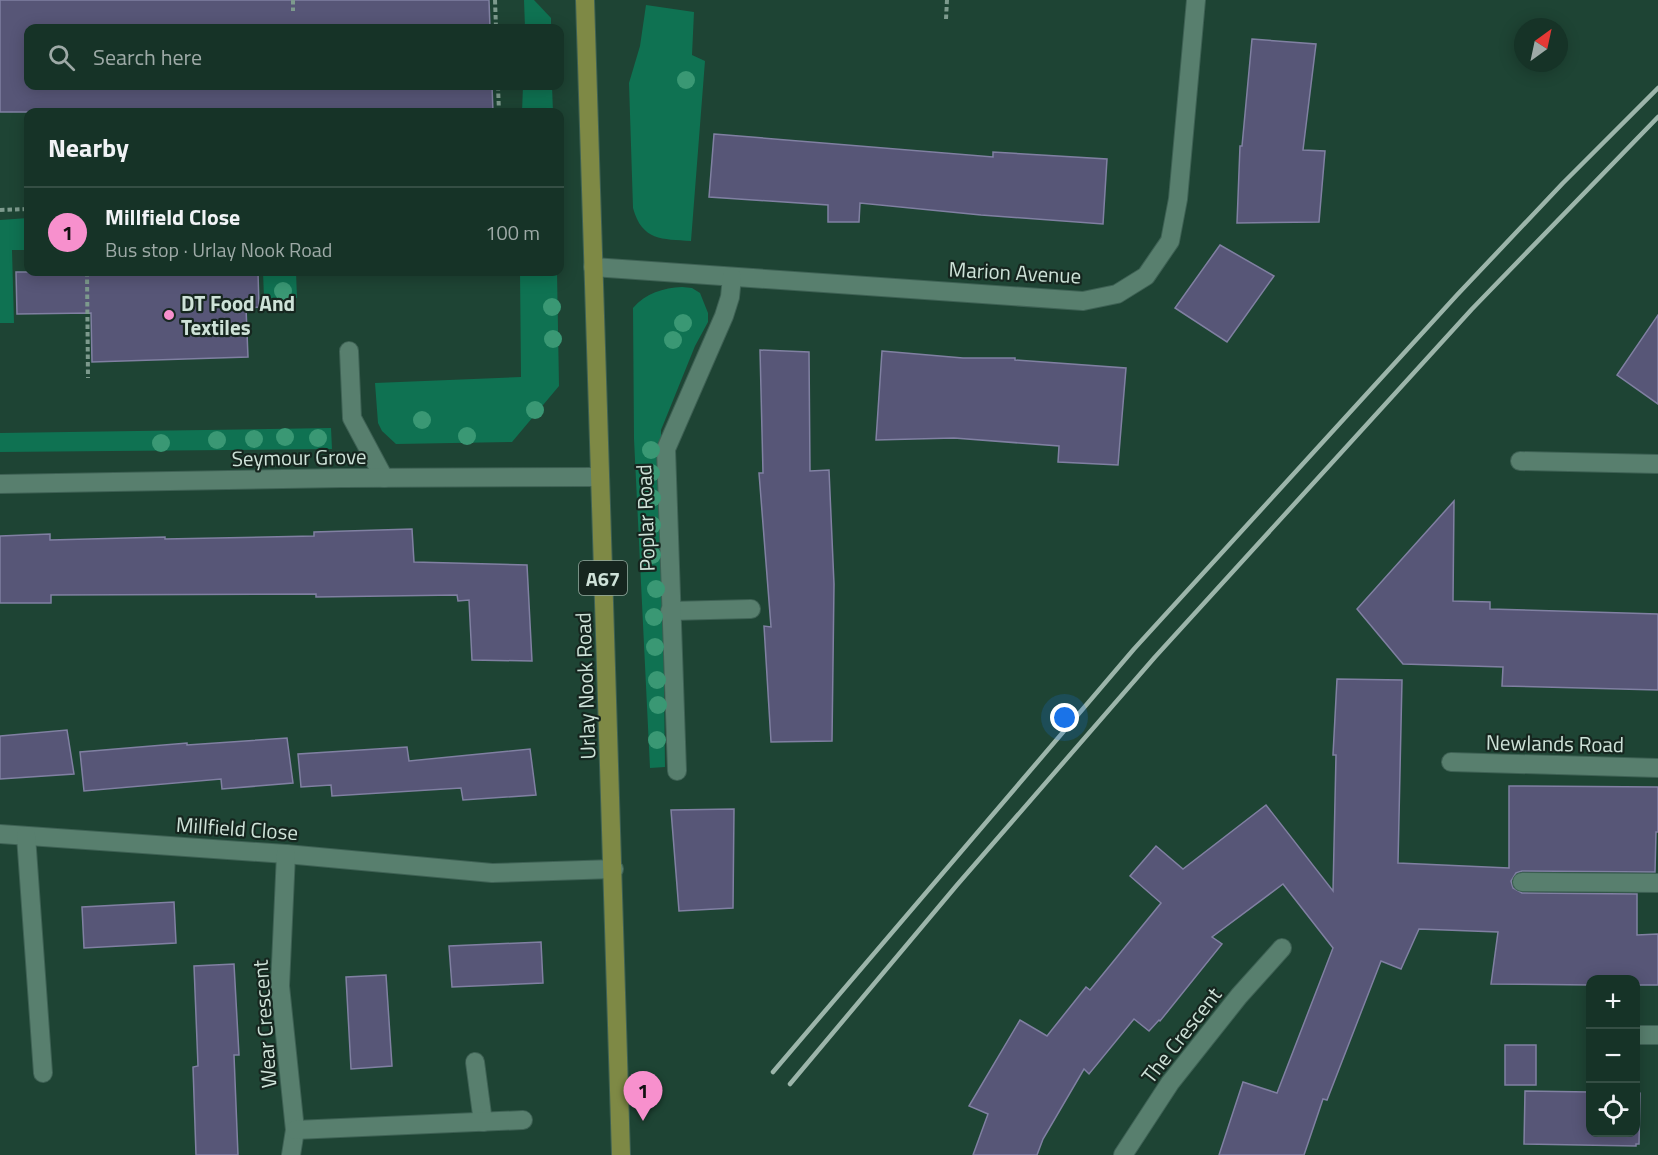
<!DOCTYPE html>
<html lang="en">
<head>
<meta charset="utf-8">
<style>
	:root { --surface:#163327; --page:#1f3b2f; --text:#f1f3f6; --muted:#9eaaa7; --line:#354e44; --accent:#f790cd }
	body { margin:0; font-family:"Titillium Web",sans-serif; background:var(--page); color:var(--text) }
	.controls { position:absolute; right:18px; bottom:18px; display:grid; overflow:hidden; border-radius:12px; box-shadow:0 3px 15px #0003 }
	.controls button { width:54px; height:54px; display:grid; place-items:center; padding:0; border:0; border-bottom:2px solid var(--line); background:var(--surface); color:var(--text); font:30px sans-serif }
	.compass { position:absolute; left:1514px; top:18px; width:54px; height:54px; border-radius:50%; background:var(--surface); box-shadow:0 3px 15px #0003; rotate:33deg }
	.you { position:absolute; left:1065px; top:718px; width:21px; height:21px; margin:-15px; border:4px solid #fff; border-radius:50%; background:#1a73e8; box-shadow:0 0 0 9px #1a73e833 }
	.badge { display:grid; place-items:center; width:39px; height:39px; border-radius:50%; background:var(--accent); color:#111; font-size:20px; font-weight:700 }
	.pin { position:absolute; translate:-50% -50px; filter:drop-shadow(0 2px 3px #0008) }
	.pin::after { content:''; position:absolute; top:32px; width:21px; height:18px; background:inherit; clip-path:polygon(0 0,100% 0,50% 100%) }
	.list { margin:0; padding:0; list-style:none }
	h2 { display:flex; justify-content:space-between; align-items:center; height:78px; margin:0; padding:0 24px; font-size:26px }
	h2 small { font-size:20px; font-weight:400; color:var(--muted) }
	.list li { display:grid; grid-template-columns:39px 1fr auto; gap:18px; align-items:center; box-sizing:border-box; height:90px; padding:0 24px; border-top:2px solid var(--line) }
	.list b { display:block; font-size:22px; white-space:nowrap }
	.list p { margin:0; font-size:20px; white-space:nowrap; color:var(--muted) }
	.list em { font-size:20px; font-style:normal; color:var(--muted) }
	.icon { flex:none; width:33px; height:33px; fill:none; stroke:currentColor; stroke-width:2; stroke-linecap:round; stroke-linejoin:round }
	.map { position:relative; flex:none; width:1658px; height:1155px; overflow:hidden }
	.search { position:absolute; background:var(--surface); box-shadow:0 3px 15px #0003; left:24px; top:24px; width:540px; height:66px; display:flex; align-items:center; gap:15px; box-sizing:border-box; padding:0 21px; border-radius:12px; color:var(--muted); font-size:22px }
	.panel { position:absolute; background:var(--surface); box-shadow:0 3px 15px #0003; left:24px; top:108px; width:540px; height:168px; border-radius:12px }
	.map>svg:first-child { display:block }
	.green { fill:#0f7252 }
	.building { fill:#575677; stroke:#8080a2; stroke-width:1.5 }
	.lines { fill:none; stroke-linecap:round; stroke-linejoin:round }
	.service-casing { stroke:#3e6154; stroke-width:20 }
	.minor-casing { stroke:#3e6154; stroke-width:20 }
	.primary-casing { stroke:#3e6154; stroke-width:20 }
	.path { stroke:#7d9a8d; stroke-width:4; stroke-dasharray:4.5 3; stroke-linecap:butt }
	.service { stroke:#587f6e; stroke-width:18 }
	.minor { stroke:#587f6e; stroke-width:18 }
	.primary { stroke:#7e8945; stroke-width:18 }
	.rail { stroke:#9cb5aa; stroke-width:4.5 }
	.tree { fill:#3a9874 }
	.poi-dot { fill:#f790cd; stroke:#16261f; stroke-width:2 }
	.labels { text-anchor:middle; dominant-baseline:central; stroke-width:4.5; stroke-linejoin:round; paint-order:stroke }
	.shield { fill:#16261f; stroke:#97aaa0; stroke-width:1.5 }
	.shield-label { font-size:20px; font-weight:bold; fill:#cee2d8 }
	.street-label { font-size:21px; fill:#cee2d8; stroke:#16261f }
	.poi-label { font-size:21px; font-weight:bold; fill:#cee2d8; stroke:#16261f; text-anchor:start }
</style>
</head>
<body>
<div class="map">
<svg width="1658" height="1155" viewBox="0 0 1658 1155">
	<rect width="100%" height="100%" fill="#1e4434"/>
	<g class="green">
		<path d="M524,0H534L551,18V28H525Z"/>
		<path d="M646,5L694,12L692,55L705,61L691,241C662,239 642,241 633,208L629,83L640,46Z"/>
		<path d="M523,86H552L553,112H522Z"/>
		<path d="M28,218V250H12L14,323H0V220Z"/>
		<path d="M263,272H296L297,298H264Z"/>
		<path d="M520,272H557L559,386L512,442L396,444L382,431L378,423L375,383L521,377Z"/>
		<path d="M682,287L692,288L700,293L708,313V322L695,346L661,430L665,767L650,768L634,439L633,308C646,293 663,288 682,287Z"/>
		<path d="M331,428L332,449L0,452V433Z"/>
	</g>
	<g class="building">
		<path d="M0,0H489L490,28H28V86H492L493,112H0Z"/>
		<path d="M1252,39L1316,44L1303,150L1325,151L1319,222L1237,223L1240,146H1242Z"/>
		<path d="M714,134L993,157V152L1107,159L1103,224L981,215L860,203L859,222H828V205L709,197Z"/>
		<path d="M1220,245L1274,276L1227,342L1175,308Z"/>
		<path d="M16,272H258L259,307L246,308L248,357L92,362L91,313L17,314Z"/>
		<path d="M1658,315V404L1617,375Z"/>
		<path d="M760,350L809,352L810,471L829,470L834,584L832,741L771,742L764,626L771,627L759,473H763Z"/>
		<path d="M882,351L963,358H1015V360L1126,368L1118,465L1058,462L1059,446L954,438L876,440Z"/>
		<path d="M1454,501L1453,601L1490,602V609L1658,614V690L1502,686L1503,667L1403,664L1357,609Z"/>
		<path d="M412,529L414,562L527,565L532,661L472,660L469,600L458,601L457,595L316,597V594L51,595V603H0V536L50,534V540L165,537V539L314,536V532Z"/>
		<path d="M1337,679L1402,680L1398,863L1509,868V786L1658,787V832H1656L1655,872L1522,871L1516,873L1511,881L1513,888L1522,893L1637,894V935L1658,934V985H1635V980H1590V985L1491,984L1498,932L1419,929L1401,969L1381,961L1327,1100L1323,1099L1304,1155H1219L1243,1082L1277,1093L1333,948L1283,884L1212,937L1222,944L1160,1021L1159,1020L1149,1031L1134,1019L1089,1074L1084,1069L1043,1139L1037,1155H973L988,1114L969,1106L1020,1020L1047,1036L1086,987L1090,990L1161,903L1130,876L1156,846L1183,869L1266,805L1333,891L1336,755H1333Z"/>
		<path d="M67,730L74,774L0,779V736Z"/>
		<path d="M287,738L293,783L222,789L221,779L84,791L80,752L187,743V745Z"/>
		<path d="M407,747L409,761L530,749L536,795L463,800L461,788L332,796L331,785L301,787L298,754Z"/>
		<path d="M734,809L733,908L679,911L671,810Z"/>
		<path d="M174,902L176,943L84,948L82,907Z"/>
		<path d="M541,942L543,983L452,987L449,946Z"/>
		<path d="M234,964L239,1055H234L238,1155H196L193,1067L198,1066L194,966Z"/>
		<path d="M386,975L392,1066L351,1069L346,977Z"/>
		<rect x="1505" y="1045" width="31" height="40"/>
		<path d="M1525,1091L1590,1092V1132H1635V1092L1640,1093L1639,1144H1636V1146L1524,1144Z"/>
	</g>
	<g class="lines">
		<g class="service-casing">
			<g id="service">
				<path d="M349,351L352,418L384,478"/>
				<path d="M1520,461L1658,464"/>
				<path d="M1522,882L1658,883"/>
			</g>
		</g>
		<g class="minor-casing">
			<g id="minor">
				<path d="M593,267L1083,301L1117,294L1146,276L1170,241L1178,199L1196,0"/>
				<path d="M0,484L342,478L599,477"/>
				<path d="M670,611L751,609"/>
				<path d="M1451,762L1658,768"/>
				<path d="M677,771L666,449L724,316L730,297L732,277"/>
				<path d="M0,834L286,854L492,873L614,869"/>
				<path d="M26,836L43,1073"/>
				<path d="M286,854L280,986L295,1130L291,1155"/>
				<path d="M1636,1035H1658"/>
				<path d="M475,1062L483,1122"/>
				<path d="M295,1130L523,1120"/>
				<path d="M1123,1155L1170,1083L1239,996L1282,948"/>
			</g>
		</g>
		<g class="primary-casing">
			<path id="primary" d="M585,0C596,385 611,770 621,1155"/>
		</g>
		<g class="path">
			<path d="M293,0V11"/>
			<path d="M495,0L496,28"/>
			<path d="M946,19L947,0"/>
			<path d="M498,86L499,112"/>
			<path d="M0,210L28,209"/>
			<path d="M87,272L88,378"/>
		</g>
		<use href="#service" class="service"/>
		<use href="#minor" class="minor"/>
		<use href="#primary" class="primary"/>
		<g class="rail">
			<path d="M773,1072L1134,649L1457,295L1563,183L1658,88"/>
			<path d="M790,1084L957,885L1155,657L1472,309L1658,117"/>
		</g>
	</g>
	<g class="tree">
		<circle cx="686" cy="80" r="9"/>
		<circle cx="283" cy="291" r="9"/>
		<circle cx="552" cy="307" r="9"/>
		<circle cx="683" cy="323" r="9"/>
		<circle cx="553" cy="339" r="9"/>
		<circle cx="673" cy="340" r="9"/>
		<circle cx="535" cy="410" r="9"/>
		<circle cx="422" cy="420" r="9"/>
		<circle cx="467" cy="436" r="9"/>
		<circle cx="285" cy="437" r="9"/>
		<circle cx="318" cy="438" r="9"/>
		<circle cx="254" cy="439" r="9"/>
		<circle cx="217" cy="440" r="9"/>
		<circle cx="161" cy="443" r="9"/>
		<circle cx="651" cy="450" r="9"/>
		<circle cx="651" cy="473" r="9"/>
		<circle cx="652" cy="498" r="9"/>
		<circle cx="652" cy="525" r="9"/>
		<circle cx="652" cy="555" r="9"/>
		<circle cx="656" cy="589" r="9"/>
		<circle cx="654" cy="617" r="9"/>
		<circle cx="655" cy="647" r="9"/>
		<circle cx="657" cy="680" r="9"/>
		<circle cx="658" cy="705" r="9"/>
		<circle cx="657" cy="740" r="9"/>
	</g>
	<circle class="poi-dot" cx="169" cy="315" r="6"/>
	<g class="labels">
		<rect class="shield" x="579" y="561" width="48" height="34" rx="4.5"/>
		<g class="shield-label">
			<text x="603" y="578">A67</text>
		</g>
		<g class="street-label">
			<text transform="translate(1015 272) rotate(3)">Marion Avenue</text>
			<text transform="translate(299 457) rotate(-1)">Seymour Grove</text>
			<text transform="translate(645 518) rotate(-92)">Poplar Road</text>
			<text transform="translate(585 686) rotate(-92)">Urlay Nook Road</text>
			<text transform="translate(1555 743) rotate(1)">Newlands Road</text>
			<text transform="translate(237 828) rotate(4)">Millfield Close</text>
			<text transform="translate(264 1024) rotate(-94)">Wear Crescent</text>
			<text transform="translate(1181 1035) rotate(-52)">The Crescent</text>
		</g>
		<g class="poi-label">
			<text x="181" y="303">DT Food And<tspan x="181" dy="24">Textiles</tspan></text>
		</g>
	</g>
</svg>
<div class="controls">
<button>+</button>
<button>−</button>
<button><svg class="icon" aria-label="locate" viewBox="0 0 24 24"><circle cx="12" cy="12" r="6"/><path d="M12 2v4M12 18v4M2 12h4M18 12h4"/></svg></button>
</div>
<svg class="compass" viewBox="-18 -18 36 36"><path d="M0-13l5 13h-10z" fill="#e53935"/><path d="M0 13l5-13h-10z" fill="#9eaaa7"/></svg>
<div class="you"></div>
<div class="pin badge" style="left:643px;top:1121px">1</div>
<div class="search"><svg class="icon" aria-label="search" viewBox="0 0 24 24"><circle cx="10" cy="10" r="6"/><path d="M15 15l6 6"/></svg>Search here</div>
<section class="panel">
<h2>Nearby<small></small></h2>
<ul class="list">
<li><span class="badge">1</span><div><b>Millfield Close</b><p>Bus stop · Urlay Nook Road</p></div><em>100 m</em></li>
</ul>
</section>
</div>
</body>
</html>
